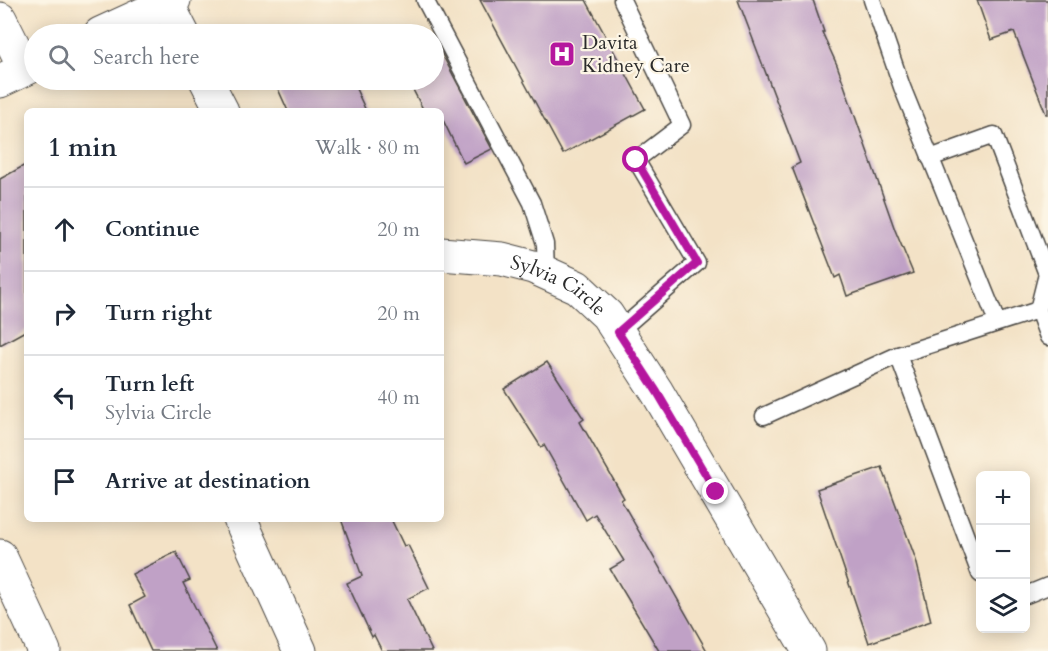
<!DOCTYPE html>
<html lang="en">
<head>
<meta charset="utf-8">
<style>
	:root { --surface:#fff; --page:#f2f2f3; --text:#1f2937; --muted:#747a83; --line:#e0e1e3 }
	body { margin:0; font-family:Cardo,serif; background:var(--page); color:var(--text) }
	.controls { position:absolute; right:18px; bottom:18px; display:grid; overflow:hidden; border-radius:9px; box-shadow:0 3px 15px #0003 }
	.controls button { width:54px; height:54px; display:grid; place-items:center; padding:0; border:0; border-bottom:2px solid var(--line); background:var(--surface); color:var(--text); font:30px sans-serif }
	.stop { position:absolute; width:18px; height:18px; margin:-14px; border:4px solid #b5179e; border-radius:50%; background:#fff }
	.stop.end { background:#b5179e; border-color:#fff; box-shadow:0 2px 6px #0008 }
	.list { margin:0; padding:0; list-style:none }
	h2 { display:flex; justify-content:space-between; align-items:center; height:78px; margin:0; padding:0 24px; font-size:26px }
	h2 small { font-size:20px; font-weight:400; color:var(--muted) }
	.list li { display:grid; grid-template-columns:39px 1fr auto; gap:18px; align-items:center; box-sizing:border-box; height:84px; padding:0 24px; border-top:2px solid var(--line) }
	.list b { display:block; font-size:22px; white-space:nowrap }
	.list p { margin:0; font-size:20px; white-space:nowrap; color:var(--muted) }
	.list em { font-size:20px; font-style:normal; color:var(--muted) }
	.icon { flex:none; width:33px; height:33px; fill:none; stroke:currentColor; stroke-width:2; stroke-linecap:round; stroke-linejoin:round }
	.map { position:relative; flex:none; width:1048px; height:651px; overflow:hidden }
	.search { position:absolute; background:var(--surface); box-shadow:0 3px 15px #0003; left:24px; top:24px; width:420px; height:66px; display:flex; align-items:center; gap:15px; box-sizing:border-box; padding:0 21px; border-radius:33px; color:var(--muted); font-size:22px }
	.panel { position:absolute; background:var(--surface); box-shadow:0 3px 15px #0003; left:24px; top:108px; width:420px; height:414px; border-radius:9px }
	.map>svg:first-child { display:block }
	.building { fill:#c0a1c6 }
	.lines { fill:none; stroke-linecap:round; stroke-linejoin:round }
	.service-casing { stroke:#494642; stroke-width:19 }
	.minor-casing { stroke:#494642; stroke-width:35 }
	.secondary-casing { stroke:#494642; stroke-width:35 }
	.service { stroke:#fff; stroke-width:16 }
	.minor { stroke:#fff; stroke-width:33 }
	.secondary { stroke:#fff; stroke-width:33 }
	.route { stroke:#b5179e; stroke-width:8 }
	.labels { text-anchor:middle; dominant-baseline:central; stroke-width:4.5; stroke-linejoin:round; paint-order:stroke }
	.poi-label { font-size:20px; fill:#2b2b2b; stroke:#fcf5e5; text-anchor:start }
	.street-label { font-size:20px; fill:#2b2b2b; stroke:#fcf5e5 }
</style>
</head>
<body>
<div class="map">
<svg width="1048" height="651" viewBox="0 0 1048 651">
	<rect width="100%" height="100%" fill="#fcf5e5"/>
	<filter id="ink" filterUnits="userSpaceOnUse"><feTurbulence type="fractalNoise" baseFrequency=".0167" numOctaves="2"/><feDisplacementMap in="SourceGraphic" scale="12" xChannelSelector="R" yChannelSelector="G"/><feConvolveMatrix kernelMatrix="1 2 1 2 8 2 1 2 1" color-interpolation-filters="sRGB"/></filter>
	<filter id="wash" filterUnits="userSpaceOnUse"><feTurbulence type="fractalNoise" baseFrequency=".008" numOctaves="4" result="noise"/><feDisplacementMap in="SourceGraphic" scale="24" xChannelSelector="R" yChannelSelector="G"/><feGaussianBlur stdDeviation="1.35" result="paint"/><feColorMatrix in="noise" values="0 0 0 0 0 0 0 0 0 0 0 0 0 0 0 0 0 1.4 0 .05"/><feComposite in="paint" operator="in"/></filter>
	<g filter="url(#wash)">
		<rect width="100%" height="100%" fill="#f3e2c6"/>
		<g id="blocks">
			<g class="building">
				<path d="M480,0H586L645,109L563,154Z"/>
				<path d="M738,0H813L824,32H822L837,65L895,230L913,273L847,296L840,275L835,278L792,167L800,163Z"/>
				<path d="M977,0H1048V114H1046L1014,32L991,40Z"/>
				<path d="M434,39L492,149L464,163L441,116V111H424L408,80H434Z"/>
				<path d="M274,80H352L366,111H288Z"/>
				<path d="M27,164V330L0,345V179Z"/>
				<path d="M547,362L584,419L580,422L624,498L621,500L707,651H659L610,569L624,561L595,514L586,520L544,445L541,447L504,389Z"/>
				<path d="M882,467L916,560L931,621L869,643L817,489Z"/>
				<path d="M341,519H391L404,546L408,545L429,588L407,599L432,651H382L374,635L372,637L347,583L362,576Z"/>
				<path d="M176,552L190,580L183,583L217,651H151L130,605L145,597L132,574Z"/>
			</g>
		</g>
	</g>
	<g filter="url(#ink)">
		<use href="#blocks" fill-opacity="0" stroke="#494642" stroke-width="1.5"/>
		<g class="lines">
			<g class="service-casing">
				<g id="service">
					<path d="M425,0L532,203L545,244L546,273"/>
					<path d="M872,0L902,87L997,322"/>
					<path d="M930,158L994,135L1047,274L1038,310"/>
					<path d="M618,332L697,263L636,160L682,125L622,0"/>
					<path d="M764,416L898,355"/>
					<path d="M980,574L898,355L1038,310L1048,337"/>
					<path d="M1026,595L1048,586"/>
				</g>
			</g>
			<g class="minor-casing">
				<g id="minor">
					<path d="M167,3L183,34"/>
					<path d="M0,19L25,69"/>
					<path d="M206,80L222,111"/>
					<path id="s1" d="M441,254L502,259L533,267L577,287L607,315L657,392L809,651"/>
					<path d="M240,519L300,651"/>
					<path d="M0,556L44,651"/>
				</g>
			</g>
			<g class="secondary-casing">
				<g id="secondary">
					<path d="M100,34L174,0"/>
					<path d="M0,81L34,65"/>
				</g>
			</g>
			<use href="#service" class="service"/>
			<use href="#minor" class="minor"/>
			<use href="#secondary" class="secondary"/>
		</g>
	</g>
	<g class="lines" filter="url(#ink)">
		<path class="route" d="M636,160L697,263L618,332L657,392L716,492"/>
	</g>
	<defs>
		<g id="hospital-square" transform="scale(1.35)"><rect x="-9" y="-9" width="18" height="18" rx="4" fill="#b5179e" stroke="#fcf5e5"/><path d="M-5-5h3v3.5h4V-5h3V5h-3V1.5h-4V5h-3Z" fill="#fff"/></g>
	</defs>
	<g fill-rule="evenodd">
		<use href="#hospital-square" x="562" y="54"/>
	</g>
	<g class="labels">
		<g class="poi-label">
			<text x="582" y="42">Davita<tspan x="582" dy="23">Kidney Care</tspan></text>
		</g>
		<g class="street-label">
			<text stroke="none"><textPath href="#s1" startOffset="124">Sylvia Circle</textPath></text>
		</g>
	</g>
</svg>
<div class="controls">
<button>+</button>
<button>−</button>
<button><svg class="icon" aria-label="layers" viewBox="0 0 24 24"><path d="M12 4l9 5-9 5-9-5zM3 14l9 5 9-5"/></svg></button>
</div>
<div class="stop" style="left:636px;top:160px"></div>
<div class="stop end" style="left:716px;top:492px"></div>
<div class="search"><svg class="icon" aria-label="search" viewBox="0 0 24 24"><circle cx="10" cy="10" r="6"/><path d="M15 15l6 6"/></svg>Search here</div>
<section class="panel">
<h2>1 min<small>Walk · 80 m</small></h2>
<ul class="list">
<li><svg class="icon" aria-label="ahead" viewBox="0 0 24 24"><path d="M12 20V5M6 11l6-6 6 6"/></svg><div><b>Continue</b></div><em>20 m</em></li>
<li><svg class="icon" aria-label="right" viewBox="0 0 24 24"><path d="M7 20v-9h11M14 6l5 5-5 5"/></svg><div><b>Turn right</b></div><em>20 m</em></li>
<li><svg class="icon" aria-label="left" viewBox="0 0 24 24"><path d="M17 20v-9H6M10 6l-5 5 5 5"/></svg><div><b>Turn left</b><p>Sylvia Circle</p></div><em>40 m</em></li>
<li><svg class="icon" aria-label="arrive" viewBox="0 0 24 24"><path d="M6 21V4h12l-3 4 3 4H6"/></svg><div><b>Arrive at destination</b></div></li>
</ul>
</section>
</div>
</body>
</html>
